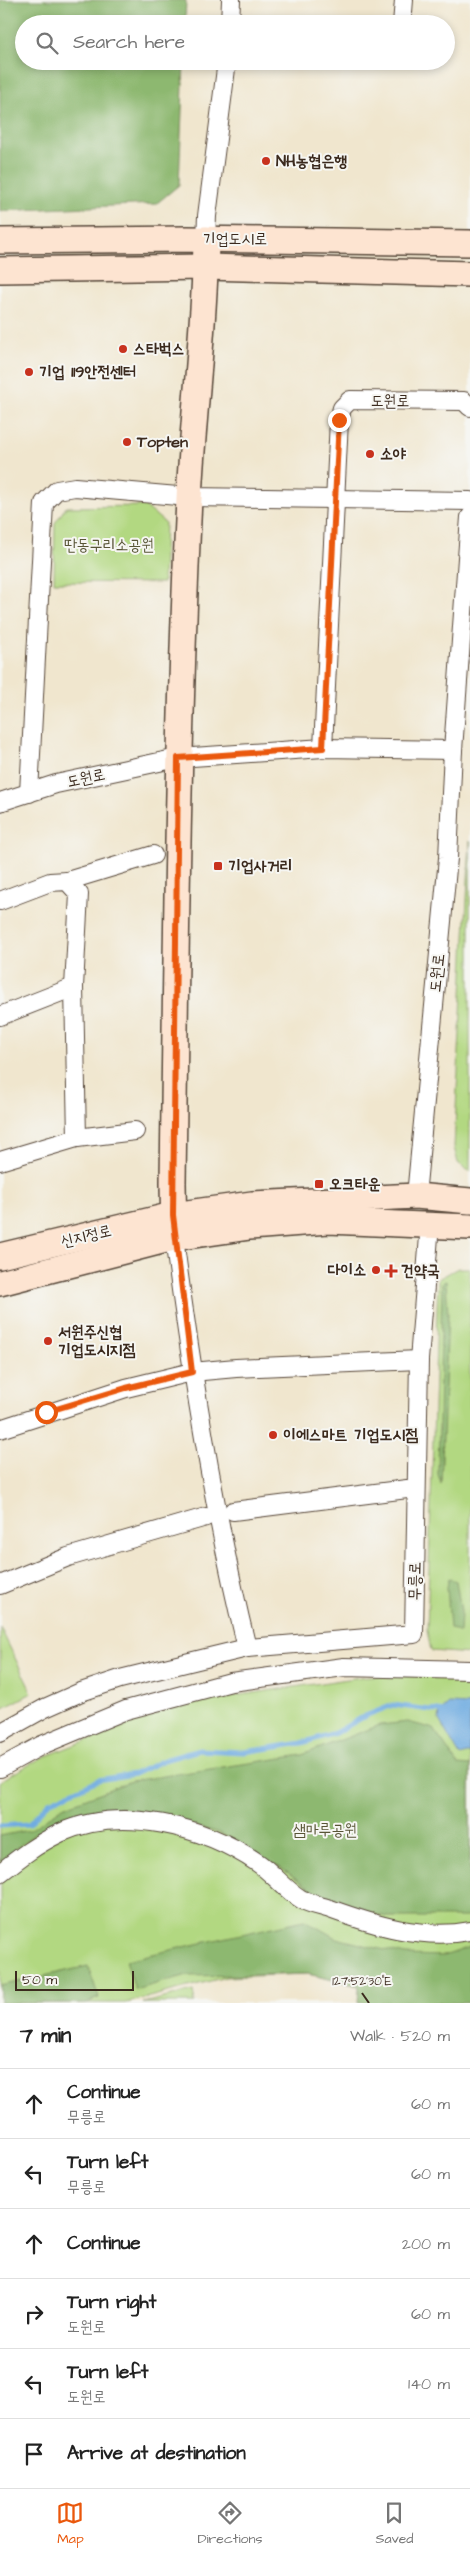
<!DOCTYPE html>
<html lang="en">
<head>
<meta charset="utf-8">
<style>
	:root { --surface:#fff; --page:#f2f2f2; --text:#222; --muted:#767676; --line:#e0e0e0; --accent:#ea580c }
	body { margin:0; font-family:"Architects Daughter","Poor Story",sans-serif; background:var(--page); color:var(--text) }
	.scale { position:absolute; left:15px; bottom:12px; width:119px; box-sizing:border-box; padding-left:5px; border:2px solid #3b2a1e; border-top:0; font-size:14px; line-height:18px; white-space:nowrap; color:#3b2a1e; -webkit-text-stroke:4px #f6f6f2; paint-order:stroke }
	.stop { position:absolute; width:15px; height:15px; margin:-11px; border:4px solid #ea580c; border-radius:50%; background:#fff }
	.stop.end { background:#ea580c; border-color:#fff; box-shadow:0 1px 5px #0008 }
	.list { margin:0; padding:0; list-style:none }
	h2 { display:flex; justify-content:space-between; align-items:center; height:65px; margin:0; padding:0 20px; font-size:21px }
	h2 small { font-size:16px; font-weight:400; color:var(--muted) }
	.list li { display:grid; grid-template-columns:32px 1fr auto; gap:15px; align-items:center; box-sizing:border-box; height:70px; padding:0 20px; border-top:1px solid var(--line) }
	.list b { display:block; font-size:19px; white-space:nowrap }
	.list p { margin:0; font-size:16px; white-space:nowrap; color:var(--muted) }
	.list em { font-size:16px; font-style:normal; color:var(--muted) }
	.icon { flex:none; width:28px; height:28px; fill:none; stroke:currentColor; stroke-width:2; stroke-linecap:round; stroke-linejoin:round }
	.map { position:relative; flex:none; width:470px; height:2003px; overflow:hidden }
	.search { position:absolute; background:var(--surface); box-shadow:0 2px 8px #0003; left:15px; right:15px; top:15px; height:55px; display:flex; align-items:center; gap:12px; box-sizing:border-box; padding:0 18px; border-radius:28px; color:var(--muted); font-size:19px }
	.sheet { height:485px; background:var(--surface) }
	nav { display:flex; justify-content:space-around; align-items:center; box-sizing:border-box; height:70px; border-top:1px solid var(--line); background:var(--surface); font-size:14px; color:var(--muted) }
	nav a { display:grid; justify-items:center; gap:2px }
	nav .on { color:var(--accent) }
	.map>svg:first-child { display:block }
	.green { fill:#b2d881; stroke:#768150 }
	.forest { fill:#8db86f; stroke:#647146 }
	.water { fill:#70ace1; stroke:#566b80 }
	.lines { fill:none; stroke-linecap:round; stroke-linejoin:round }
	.stream { stroke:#70ace1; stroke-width:5 }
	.street-casing { stroke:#564638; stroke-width:20 }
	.secondary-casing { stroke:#564638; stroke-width:28 }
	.street { stroke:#fff; stroke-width:18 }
	.secondary { stroke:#fde4d1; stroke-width:25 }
	.route { stroke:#ea580c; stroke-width:6 }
	.ticks { fill:none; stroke:#3b2a1e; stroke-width:2 }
	.poi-dot { fill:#c8321e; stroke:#f6f6f2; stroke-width:2 }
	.labels { text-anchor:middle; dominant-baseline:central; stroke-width:4; stroke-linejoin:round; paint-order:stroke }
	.poi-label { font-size:16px; font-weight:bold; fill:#3b2a1e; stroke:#f6f6f2; text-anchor:start }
	.street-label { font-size:16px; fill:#3b2a1e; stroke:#f6f6f2 }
	.park-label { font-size:16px; fill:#595637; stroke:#f6f6f2 }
	.ticks-label { font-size:12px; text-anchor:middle; fill:#3b2a1e; stroke:#f6f6f2; stroke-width:4; stroke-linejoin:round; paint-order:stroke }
</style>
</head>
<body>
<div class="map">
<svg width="470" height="2003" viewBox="0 0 470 2003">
	<rect width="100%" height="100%" fill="#f6f6f2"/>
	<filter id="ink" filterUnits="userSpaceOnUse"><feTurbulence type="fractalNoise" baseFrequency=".02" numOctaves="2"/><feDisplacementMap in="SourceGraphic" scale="10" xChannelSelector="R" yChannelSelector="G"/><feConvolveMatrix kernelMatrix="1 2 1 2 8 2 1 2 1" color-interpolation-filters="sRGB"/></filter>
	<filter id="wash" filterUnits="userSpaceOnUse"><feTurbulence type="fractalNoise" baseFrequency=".0096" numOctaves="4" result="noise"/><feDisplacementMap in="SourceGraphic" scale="20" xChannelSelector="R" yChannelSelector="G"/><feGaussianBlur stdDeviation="1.12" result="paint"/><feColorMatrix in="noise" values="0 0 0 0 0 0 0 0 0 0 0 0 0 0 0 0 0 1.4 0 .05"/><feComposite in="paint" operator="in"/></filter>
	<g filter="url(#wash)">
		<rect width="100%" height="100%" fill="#f0e6ce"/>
		<g class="green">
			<path d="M145,506L165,523L163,583L54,582L55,523L66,507Z"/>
			<path d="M470,841V1172L458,1163L454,1147Z"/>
			<path d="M458,1268H470V1654L431,1651L427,1631L438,1279Z"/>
			<path d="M0,1627L32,1693L0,1710Z"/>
			<path d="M470,1674V2003L359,1986L308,1974L226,1977L126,2003H0V1781L41,1758L180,1704L368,1676Z"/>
			<path d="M193,1991L195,2003H143Z"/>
		</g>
		<g class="forest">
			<path d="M0,0H186L185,24H24V61H184L179,185L156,204L0,211Z"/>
			<path d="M446,1281L448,1315L441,1484L438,1474L442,1283Z"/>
			<path d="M449,1578L456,1581L461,1611L460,1633L450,1628L447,1587Z"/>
			<path d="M408,1722L434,1729L458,1765L470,1766V1917H388L332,1903L281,1868L220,1833L119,1807L36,1833L0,1861V1836L30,1830L63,1807L131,1781L302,1755L380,1725Z"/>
			<path d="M304,1920L336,1938L405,1955L444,1956L470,1947V2003H358L359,1986L308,1974L184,1976L135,1990L126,1960Z"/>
			<path d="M88,1966L99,1998L86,2003H0V1986Z"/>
		</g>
		<path class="water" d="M449,1704L470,1705V1753L460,1756L439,1720L440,1712Z"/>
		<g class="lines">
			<path class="stream" d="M0,1826L29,1824L49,1802L98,1780L134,1774L164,1760L199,1750L244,1752L302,1743L335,1733L365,1716L393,1705L445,1712"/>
		</g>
	</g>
	<g filter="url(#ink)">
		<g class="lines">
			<g class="street-casing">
				<g id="street">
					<path d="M230,24L231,0"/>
					<path d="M402,24L404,0"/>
					<path d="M206,239L207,216L227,61"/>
					<path d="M323,748L339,420L342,408L350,400L464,401L470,407"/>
					<path d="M29,793L44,503L57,490L75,487L189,497L470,501"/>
					<path d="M0,802L56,784L178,758L323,748L453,750"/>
					<path d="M67,881L153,855"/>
					<path d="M0,901L50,882L67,881L79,894L74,987L77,1138"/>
					<path d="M0,1016L74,987"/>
					<path d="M0,1161L77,1138L135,1131"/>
					<path d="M416,1196L448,858L453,750L470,517"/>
					<path d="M174,1238C192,1376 214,1513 247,1648"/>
					<path d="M0,1429L126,1388L192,1372L236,1368L419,1360"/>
					<path d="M233,1511L407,1489"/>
					<path d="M0,1585L68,1557L206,1517"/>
					<path d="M0,1733L45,1708L81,1692L120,1679L214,1656L247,1648L414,1634L419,1360L430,1224"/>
					<path d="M0,1768L42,1745L126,1710L231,1682L344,1667L470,1670"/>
					<path d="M0,1873C19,1858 37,1844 60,1833C122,1805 204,1826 258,1863C273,1873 285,1890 301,1899C309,1904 321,1906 330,1909C374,1925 422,1940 470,1931"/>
				</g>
			</g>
			<g class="secondary-casing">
				<g id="secondary">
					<path d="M0,241L187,239L470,243"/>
					<path d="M0,270L206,267L470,274"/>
					<path d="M174,1238L173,1183C176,955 178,727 189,499C193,413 205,326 206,239"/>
					<path d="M0,1256L173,1215L252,1204L416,1196L470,1201"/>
					<path d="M0,1283L174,1238L250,1227L328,1221L470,1227"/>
				</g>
			</g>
			<use href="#street" class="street"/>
			<use href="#secondary" class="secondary"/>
		</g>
	</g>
	<g class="lines" filter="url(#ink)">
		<path class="route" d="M46,1412L126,1388L192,1372L173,1215L178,758L323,748L339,420"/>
	</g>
	<path class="ticks" d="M362,1993L369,2003"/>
	<g class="poi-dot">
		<circle cx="266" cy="161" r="5"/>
		<circle cx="123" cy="349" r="5"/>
		<circle cx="29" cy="372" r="5"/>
		<circle cx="127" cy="442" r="5"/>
		<circle cx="370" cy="454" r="5"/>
		<rect x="213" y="861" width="10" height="10" rx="2.5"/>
		<rect x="314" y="1179" width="10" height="10" rx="2.5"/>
		<circle cx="376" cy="1270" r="5"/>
		<path d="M388.5 1263.5h5v5h5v5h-5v5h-5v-5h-5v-5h5z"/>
		<circle cx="48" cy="1341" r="5"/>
		<circle cx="273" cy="1435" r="5"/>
	</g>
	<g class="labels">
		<g class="poi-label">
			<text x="276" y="161">NH농협은행</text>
			<text x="133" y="349">스타벅스</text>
			<text x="39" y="372">기업 119안전센터</text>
			<text x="137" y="442">Topten</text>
			<text x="380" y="454">소야</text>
			<text x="228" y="866">기업사거리</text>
			<text x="329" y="1184">오크타운</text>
			<text x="366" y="1270" text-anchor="end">다이소</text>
			<text x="401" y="1271">건약국</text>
			<text x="58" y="1332">서원주신협<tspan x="58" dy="18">기업도시지점</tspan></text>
			<text x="283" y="1435">이에스마트 기업도시점</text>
		</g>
		<g class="street-label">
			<text x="235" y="239">기업도시로</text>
			<text x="390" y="401">도원로</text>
			<text transform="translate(86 778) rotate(-12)">도원로</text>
			<text transform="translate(437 973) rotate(-84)">도원로</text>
			<text transform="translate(86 1236) rotate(-13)">신지정로</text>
			<text transform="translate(415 1581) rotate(-89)">무릉로</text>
		</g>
		<g class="park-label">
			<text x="109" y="545">딴동구리소공원</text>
			<text x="325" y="1830">샘마루공원</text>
		</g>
	</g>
	<g class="ticks-label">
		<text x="362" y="1985">127°52'30"E</text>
	</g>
</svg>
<div class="scale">50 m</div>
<div class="stop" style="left:46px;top:1412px"></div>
<div class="stop end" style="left:339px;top:420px"></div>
<div class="search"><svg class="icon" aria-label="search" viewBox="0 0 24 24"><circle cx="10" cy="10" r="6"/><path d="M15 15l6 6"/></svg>Search here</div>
</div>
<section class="sheet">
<h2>7 min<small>Walk · 520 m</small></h2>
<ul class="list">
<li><svg class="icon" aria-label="ahead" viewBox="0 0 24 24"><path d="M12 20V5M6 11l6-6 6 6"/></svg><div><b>Continue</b><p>무릉로</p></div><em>60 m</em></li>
<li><svg class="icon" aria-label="left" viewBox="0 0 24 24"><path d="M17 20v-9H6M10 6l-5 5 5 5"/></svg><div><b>Turn left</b><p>무릉로</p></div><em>60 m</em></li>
<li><svg class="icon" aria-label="ahead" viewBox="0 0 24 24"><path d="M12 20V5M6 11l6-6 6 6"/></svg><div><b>Continue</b></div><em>200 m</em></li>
<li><svg class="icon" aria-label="right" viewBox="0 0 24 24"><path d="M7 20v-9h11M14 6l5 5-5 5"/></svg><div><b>Turn right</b><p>도원로</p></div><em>60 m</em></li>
<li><svg class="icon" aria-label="left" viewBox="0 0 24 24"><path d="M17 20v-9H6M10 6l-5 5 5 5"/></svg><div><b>Turn left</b><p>도원로</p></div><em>140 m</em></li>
<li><svg class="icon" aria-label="arrive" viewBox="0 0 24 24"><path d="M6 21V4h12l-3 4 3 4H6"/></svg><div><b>Arrive at destination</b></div></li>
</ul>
</section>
<nav>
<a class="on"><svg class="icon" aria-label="map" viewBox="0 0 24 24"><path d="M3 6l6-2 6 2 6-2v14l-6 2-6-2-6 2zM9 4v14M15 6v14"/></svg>Map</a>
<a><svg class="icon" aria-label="directions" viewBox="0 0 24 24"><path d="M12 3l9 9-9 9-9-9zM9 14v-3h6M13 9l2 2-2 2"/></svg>Directions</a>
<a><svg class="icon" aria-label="saved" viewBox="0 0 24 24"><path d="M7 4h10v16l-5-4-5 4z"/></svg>Saved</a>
</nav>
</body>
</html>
